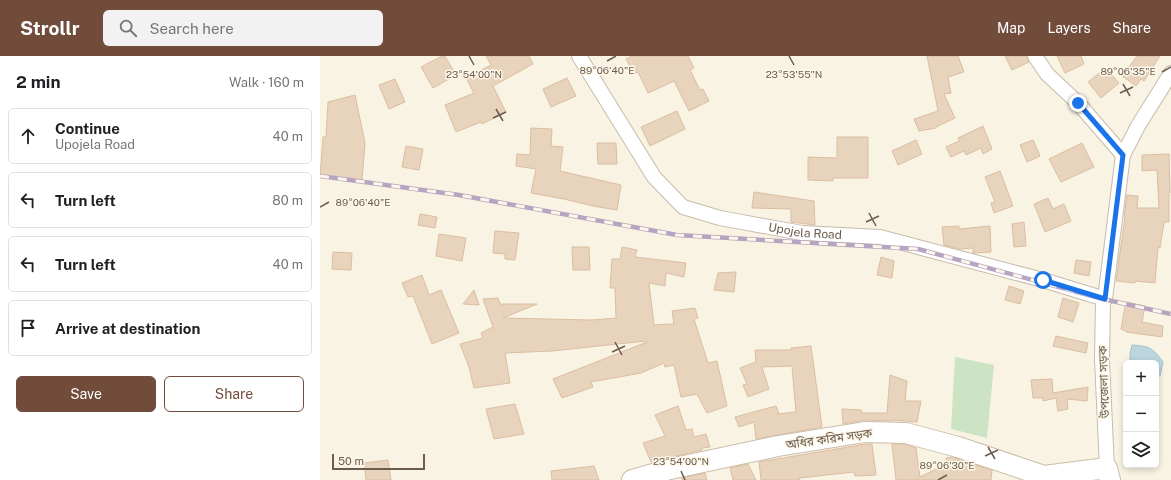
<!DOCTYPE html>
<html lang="en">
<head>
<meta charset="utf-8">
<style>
	:root { --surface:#fff; --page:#f2f2f2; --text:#202124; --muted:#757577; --line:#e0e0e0; --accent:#714c3b }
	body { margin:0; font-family:"Public Sans","Noto Sans Bengali",sans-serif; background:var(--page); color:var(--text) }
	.controls { position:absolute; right:12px; bottom:12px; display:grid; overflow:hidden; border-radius:6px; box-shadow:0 2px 6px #0003 }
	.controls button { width:36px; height:36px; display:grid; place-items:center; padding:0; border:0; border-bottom:1px solid var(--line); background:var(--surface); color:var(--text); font:20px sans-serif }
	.scale { position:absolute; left:12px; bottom:10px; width:93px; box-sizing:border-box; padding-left:4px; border:2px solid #6d5c4d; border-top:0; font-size:11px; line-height:14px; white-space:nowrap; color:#6d5c4d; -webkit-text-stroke:3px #fcf7e9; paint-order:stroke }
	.stop { position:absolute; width:12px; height:12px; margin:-9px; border:3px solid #1a73e8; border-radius:50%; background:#fff }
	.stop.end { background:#1a73e8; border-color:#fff; box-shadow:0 1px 4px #0008 }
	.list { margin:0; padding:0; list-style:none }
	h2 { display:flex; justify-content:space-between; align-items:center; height:52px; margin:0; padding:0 16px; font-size:17px }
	h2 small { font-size:13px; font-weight:400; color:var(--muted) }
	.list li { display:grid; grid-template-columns:26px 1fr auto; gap:12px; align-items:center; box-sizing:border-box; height:56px; margin:0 8px 8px; padding:0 8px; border:1px solid var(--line); border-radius:6px }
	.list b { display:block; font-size:15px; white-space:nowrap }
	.list p { margin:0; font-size:13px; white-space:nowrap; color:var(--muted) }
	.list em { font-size:13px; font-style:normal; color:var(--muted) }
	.actions { display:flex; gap:8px; padding:12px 16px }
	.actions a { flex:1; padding:9px 0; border:1px solid var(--accent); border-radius:6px; text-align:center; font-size:14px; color:var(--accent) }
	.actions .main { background:var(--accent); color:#fff }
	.icon { flex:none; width:22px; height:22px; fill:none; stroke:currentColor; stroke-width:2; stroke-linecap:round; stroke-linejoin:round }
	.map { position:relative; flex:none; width:851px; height:424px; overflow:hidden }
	header { display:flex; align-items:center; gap:24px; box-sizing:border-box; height:56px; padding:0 20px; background:var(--accent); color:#fff }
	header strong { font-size:19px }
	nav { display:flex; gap:22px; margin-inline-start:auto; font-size:14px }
	.search { width:280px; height:36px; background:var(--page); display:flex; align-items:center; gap:10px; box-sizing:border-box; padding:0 14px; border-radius:6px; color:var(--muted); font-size:15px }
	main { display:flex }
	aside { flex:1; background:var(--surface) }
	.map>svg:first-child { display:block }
	.green { fill:#cde4c4 }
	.water { fill:#bbd6df; stroke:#a2c3cf }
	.building { fill:#e8d3bd; stroke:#dbbea1 }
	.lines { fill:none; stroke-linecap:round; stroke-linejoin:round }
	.street-casing { stroke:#c8bbac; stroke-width:16 }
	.secondary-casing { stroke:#cbbcaa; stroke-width:22 }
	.street { stroke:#fff; stroke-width:14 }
	.secondary { stroke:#fff; stroke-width:20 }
	.rail-casing { stroke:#b6a4c0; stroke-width:4.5 }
	.rail { stroke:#fcf7e9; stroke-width:3; stroke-dasharray:9; stroke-linecap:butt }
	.route { stroke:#1a73e8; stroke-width:5 }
	.ticks { fill:none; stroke:#6d5c4d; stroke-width:1.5 }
	.labels { text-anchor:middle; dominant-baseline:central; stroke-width:3; stroke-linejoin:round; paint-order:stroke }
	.street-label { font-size:12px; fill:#6d5c4d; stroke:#fcf7e9 }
	.ticks-label { font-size:10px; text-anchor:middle; fill:#6d5c4d; stroke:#fcf7e9; stroke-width:3; stroke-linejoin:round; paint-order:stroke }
</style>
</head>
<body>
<header>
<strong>Strollr</strong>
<div class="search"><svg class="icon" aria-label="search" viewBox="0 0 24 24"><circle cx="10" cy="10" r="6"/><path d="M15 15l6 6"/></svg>Search here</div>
<nav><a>Map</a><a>Layers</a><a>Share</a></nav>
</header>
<main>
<aside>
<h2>2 min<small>Walk · 160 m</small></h2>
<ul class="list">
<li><svg class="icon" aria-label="ahead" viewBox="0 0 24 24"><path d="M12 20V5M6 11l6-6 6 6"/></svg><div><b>Continue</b><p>Upojela Road</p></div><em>40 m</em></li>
<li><svg class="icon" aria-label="left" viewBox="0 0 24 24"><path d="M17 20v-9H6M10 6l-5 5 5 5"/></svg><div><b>Turn left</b></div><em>80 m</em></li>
<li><svg class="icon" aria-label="left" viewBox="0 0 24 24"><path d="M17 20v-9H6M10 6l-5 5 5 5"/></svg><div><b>Turn left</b></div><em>40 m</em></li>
<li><svg class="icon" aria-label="arrive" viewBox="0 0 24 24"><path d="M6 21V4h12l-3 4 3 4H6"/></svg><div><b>Arrive at destination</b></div></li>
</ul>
<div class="actions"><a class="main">Save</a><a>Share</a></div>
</aside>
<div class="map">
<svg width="851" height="424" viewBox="0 0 851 424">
	<rect width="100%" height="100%" fill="#f9f3e3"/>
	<path class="green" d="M635,301L674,309L667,382L631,373Z"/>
	<path class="water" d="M812,289C829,290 833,292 843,306L840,320H836V307H810V298Z"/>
	<g class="building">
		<path d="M122,0H125L136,19L113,32L101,11Z"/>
		<path d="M166,0H209L213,8L173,30L186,56L162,68L161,66L136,76L125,49L154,37L146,22L171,9Z"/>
		<path d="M312,0H368L374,12L370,14L380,34L383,33L389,45L369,55L354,25L328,37L318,16L314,18L306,3Z"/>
		<path d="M607,0H638L644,16L628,21L631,37L624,38L635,62L616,71V72L599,75L594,63L618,55Z"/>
		<path d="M685,0H707L709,6L692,14Z"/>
		<path d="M737,0H761L764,8L745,17Z"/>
		<path d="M817,0H840L824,25L821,23L816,30L802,20Z"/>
		<path d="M786,12L799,27L781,42L768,26Z"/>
		<path d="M247,22L256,40L231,51L223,33Z"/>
		<path d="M75,23L85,46L69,53L59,29Z"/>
		<path d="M35,39L45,87L42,125L0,121L3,81H6L8,46Z"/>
		<path d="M357,55L365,73L330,90L321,71Z"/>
		<path d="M663,70L672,93L663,98L661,92L646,99L644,95L631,101L626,91L639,85L638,82Z"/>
		<path d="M211,72L232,73L231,90L243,91L240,115L301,129L297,154L273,150L244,143L211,137L216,113L196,110L197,98L210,99Z"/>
		<path d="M517,81H548V122H513V125L488,124V101L517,102Z"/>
		<path d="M596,84L602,98L578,109L572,95Z"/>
		<path d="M713,84L720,100L707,106L700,89Z"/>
		<path d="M277,87H296L297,108H278Z"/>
		<path d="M762,87L774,111L741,126L729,103Z"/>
		<path d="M86,90L103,93L99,114L82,111Z"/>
		<path d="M849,98L850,137H849V166H844L840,192L838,191L835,227L815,225V227L796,225L805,161H804L807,139L818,140L817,152H839L837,114L822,115V99Z"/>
		<path d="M680,115L693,150L674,157L671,147L675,146L665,121Z"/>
		<path d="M434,136L494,145L495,169L471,166V153L432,152Z"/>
		<path d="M728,142L733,153L744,148L751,165L725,176L714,148Z"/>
		<path d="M100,158L117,161L115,172L98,169Z"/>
		<path d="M704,166L706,190L694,191L692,168Z"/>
		<path d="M639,170V173L670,170L671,196L654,197H653V192L640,193L624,189L622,171Z"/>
		<path d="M175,175L199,177L195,204L185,203V198L173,197Z"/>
		<path d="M119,178L146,182L142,205L116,200Z"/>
		<path d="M252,191H269L270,214H253Z"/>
		<path d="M302,191L317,194L315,201L366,207L364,221L346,217L345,230L329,227L334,269L354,268L352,255L375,252L378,262L374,263L388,307L397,305L407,350L387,357L377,338L361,341L354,309L345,311L344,307L321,317L271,326L273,331L242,342L233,323L327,286L326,285L232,295L185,297L190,327L154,332L149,311L140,288L163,282L161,277L173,271L163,243L178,242L180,248H217L183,262L272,264L296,262L295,232H290L292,203H300Z"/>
		<path d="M13,196L32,197L31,214L12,213Z"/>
		<path d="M561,201L574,205L572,222L557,219Z"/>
		<path d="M756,204L771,206L769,220L754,217Z"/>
		<path d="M416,216L414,236L394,234L398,217Z"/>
		<path d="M102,219L109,239L121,234L139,277L112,288L93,240L88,241L82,227Z"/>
		<path d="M689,230L704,235L700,248L685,244Z"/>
		<path d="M154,234L159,249L143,248Z"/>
		<path d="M743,242L759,247L753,266L738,261Z"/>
		<path d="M806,246L825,250L822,266L843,270L842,281L806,276V275L801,273Z"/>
		<path d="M736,280L768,287L766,297L733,290Z"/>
		<path d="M491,290L502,371L436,383L434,366L419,371L415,361L456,350L459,358H457L476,356L472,310L442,311L449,333L428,341L423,329L427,328L420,312L436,306L435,294H471V292Z"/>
		<path d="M570,319L587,325L585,345H601L597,366L573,364V365L545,364L523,368L522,353L541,354L542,357H567Z"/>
		<path d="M732,323L733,337L768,331L767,345L747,343L748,353L738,355L736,342L723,345V342H713L711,324Z"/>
		<path d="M195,348L204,378L174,383L166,353Z"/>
		<path d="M358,350L366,374L372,373L374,381L386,378L390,391L382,392V394L331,406L323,387L345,380L335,359Z"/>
		<path d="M546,388H552L556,419L535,420L534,416L479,422L480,424H441L439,406Z"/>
		<path d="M572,388H584L596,392L600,421L626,408V402L631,401L672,414L671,424H576Z"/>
		<path d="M68,404L71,424H46L44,407Z"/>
		<path d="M428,408L436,424H413L410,412Z"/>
		<path d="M274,410L279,424H232L231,415Z"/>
		<path d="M385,417L387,424H362V422Z"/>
	</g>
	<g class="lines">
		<g class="street-casing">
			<g id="street">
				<path id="s1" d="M259,0L334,121L363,151L400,162L482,177L560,181L723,224L785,243"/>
				<path d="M715,0L727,18L758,47L803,99"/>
				<path d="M785,243L803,99L818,70L851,17"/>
				<path d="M785,243H783L782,304L787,412"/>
			</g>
		</g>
		<g class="secondary-casing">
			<path id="secondary" d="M312,424L350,413L458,390L545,376L586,377L638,391L724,420L787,412L790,424"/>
		</g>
		<use href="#street" class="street"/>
		<use href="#secondary" class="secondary"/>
		<g class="rail-casing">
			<path id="rail" d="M0,120L139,139L357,179L598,193L783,243L851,258"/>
		</g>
		<use href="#rail" class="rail"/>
	</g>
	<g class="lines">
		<path class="route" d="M723,224L785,243L803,99L758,47"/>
	</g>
	<path class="ticks" d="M149,0L154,9M469,0L474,9M287,5L296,0M842,16L851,11M803,28L810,40M800,37L813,31M176,53L183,65M173,62L186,56M0,151L9,146M549,157L556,170M546,166L559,160M295,286L302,299M292,296L305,290M668,391L675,403M665,400L678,394M361,415L365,424M618,424L627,419"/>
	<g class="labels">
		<g class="street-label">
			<text stroke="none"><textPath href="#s1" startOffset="309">Upojela Road</textPath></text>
			<text transform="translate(784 326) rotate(-92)">উপজেলা সড়ক</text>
			<text transform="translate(509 383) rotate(-8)">অধির করিম সড়ক</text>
		</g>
	</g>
	<g class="ticks-label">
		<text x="287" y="18">89°06'40"E</text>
		<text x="808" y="19">89°06'35"E</text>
		<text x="154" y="22">23°54'00"N</text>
		<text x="474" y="22">23°53'55"N</text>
		<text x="43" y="150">89°06'40"E</text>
		<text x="361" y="409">23°54'00"N</text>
		<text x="627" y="413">89°06'30"E</text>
	</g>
</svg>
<div class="controls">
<button>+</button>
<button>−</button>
<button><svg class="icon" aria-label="layers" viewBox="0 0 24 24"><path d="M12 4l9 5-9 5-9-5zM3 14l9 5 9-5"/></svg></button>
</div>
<div class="scale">50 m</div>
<div class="stop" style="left:723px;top:224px"></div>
<div class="stop end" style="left:758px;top:47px"></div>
</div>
</main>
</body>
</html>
